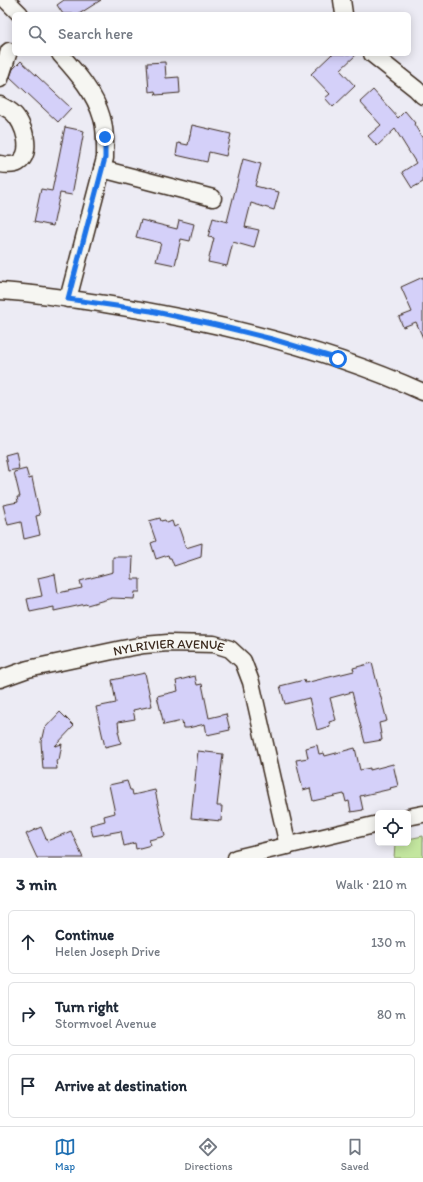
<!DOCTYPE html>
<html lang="en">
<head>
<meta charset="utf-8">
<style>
	:root { --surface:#fff; --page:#f2f2f3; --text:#1f2937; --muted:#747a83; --line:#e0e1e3; --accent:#1f6fb2 }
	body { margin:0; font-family:Itim,sans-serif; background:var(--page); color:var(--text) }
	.controls { position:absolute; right:12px; bottom:12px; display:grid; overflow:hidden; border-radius:6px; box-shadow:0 2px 10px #0003 }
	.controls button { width:36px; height:36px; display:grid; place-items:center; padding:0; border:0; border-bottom:1px solid var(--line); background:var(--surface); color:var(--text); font:20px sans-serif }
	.stop { position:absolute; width:12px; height:12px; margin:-9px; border:3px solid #1a73e8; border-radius:50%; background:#fff }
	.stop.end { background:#1a73e8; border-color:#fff; box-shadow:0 1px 4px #0008 }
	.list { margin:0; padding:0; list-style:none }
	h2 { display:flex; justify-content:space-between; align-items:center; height:52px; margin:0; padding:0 16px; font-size:17px }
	h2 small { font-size:13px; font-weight:400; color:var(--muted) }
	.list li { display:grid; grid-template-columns:26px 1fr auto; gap:12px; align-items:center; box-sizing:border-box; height:64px; margin:0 8px 8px; padding:0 8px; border:1px solid var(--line); border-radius:6px }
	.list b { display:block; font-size:15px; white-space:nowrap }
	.list p { margin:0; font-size:13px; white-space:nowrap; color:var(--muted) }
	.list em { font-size:13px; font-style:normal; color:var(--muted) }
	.icon { flex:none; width:22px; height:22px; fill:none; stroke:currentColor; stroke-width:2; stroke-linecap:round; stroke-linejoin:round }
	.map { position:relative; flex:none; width:423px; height:858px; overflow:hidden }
	.search { position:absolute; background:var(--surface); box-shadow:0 2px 10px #0003; left:12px; right:12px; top:12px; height:44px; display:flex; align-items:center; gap:10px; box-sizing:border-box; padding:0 14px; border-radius:6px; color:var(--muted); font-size:15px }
	.sheet { height:268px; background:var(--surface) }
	nav { display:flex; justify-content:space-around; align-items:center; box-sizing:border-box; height:56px; border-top:1px solid var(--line); background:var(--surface); font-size:11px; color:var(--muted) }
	nav a { display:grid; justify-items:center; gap:2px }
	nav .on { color:var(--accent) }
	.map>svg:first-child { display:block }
	.green { fill:#c3e69f; stroke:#7f885e }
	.building { fill:#d4d0f9; stroke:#3b2a1e }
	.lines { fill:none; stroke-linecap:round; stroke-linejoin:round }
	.minor-casing { stroke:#3b2a1e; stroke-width:19 }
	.minor { stroke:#f6f6f2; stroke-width:16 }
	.route { stroke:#1a73e8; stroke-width:5 }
	.labels { text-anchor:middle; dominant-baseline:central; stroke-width:4; stroke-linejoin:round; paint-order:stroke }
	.street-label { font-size:13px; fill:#3b2a1e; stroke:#f6f6f2 }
</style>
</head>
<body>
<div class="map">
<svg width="423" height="858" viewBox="0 0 423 858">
	<rect width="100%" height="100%" fill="#ecebf4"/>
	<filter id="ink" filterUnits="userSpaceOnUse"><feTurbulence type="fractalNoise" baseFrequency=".025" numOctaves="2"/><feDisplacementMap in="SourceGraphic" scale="8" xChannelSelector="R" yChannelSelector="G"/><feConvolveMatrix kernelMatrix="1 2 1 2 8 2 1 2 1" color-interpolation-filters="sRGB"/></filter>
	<g filter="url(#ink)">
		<path class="green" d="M423,836V858H394L395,843H408V839Z"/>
		<g class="building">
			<path d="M64,0H101L79,14H63L57,5Z"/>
			<path d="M332,54H357L340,70L355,86L333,107L325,98L330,94L311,74Z"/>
			<path d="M21,61L71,108L58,122L10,77L13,69Z"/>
			<path d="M165,62L166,78L179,77L180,93L156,95L155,91L149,92L147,63Z"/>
			<path d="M373,90L398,118L405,111L415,123L414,124L423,139V182L412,188L402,172L416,163L395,129L377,146L368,136L381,125L360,102Z"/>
			<path d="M192,125L231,134L226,156L209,152L207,162L176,155L178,143L188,145Z"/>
			<path d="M65,127L84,131L72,195L60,193L53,226L34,222L41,189L52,191Z"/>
			<path d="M243,159L261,164L255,186L279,192L274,210L251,203L245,227L259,230L254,248L233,242L227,266L208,262L214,238L208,237L213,218L227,222Z"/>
			<path d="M141,220L177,229L179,220L194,224L190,241L181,239L175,265L156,261L161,243L136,237Z"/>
			<path d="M423,277V338L416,322L403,327L399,317L412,312L401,287Z"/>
			<path d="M16,452L19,469L8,471L5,455Z"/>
			<path d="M26,469L29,479L32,478L40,515L36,516L40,535L24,539L21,522L8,525L3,505L18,502L17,497H20L14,472Z"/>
			<path d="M160,518L161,521L165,520L167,523L172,521L174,527L178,525L186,548L202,543L201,557L174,566L171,558H169L168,555L156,559L151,543L156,541L149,521Z"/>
			<path d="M113,557H133L132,579H140V592H135L134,599L112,598L87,605L86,604L54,611V607L30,612L27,599L42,596L38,578L55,574L58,593L82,588L80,581L113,572Z"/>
			<path d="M372,663L387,721L379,723L382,740L365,743L352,692L330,698L336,720L329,722L330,726L317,730L309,698L285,704L280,686L304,680L305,683L354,671L353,668Z"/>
			<path d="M145,673L152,706L133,710L135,719L118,722L119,731H118L121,743L105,747L96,707L116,703L112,680Z"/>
			<path d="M195,676L197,685L202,684L209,718L226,714L230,730L207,735L205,724L188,728H183L182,721L164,725L157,696L178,691L176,681Z"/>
			<path d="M60,712L74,726L55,746L62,744L59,760H56L57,769H43L41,742L44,729Z"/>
			<path d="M317,745L319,754L324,753L325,756L355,748L360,770L370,768V770L393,764L398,786L390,788L391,789L360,796L363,810L351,812L349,801L346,802L344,794L313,801L310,788L303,790L296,760L308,758L306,748Z"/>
			<path d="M198,751L223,754L217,806H222L221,821L191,818Z"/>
			<path d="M127,781L130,790H132L133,795L155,790L165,836L149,840L151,845L136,849L135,843L124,846L121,831L93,836L90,825L105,821L104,816L115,813L109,785Z"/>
			<path d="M41,827L47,841L71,831L83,858H37L26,834Z"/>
		</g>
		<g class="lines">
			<g class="minor-casing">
				<g id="minor">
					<path d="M6,0L20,14"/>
					<path d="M342,0L344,14"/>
					<path d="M60,54C77,73 95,93 102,118C106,131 105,145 105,158L68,299"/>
					<path d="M372,54L416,89L423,96"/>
					<path d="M0,79L9,51"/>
					<path d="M0,105C4,107 10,110 13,113C24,123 34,153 18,163C13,166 6,165 0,164"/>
					<path d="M102,169L213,198"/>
					<path d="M0,291C35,293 70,299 105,304C212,321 324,347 423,392"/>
					<path id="s1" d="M0,679L28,669L122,649L144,645L168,643L214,644L230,649L243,661L251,682L288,846"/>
					<path d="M408,817L423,814"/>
					<path d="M236,858L378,824"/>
				</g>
			</g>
			<use href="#minor" class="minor"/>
		</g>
	</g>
	<g class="lines" filter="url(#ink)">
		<path class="route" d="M105,137V158L68,299L151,311L216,325L272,339L338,359"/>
	</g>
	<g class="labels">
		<g class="street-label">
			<text stroke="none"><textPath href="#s1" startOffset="173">NYLRIVIER AVENUE</textPath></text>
		</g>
	</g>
</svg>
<div class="controls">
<button><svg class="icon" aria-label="locate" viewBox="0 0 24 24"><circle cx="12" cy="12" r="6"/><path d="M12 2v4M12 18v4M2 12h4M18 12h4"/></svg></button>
</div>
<div class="stop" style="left:338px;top:359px"></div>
<div class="stop end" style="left:105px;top:137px"></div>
<div class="search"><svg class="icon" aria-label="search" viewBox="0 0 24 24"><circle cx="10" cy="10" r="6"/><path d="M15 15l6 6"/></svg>Search here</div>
</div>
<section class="sheet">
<h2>3 min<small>Walk · 210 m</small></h2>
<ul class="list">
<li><svg class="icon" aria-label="ahead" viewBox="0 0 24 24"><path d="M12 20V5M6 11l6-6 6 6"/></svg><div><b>Continue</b><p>Helen Joseph Drive</p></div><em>130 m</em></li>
<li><svg class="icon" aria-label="right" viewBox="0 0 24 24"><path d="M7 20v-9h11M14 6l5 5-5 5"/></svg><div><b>Turn right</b><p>Stormvoel Avenue</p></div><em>80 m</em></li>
<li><svg class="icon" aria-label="arrive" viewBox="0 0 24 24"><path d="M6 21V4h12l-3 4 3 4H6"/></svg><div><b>Arrive at destination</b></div></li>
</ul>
</section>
<nav>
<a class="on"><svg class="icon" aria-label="map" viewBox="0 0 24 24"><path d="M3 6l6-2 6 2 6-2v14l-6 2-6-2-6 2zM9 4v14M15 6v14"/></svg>Map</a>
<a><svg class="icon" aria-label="directions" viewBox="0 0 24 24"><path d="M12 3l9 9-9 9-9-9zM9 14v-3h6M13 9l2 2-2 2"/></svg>Directions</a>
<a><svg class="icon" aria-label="saved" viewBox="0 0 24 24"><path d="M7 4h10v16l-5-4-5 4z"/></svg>Saved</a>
</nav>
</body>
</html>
